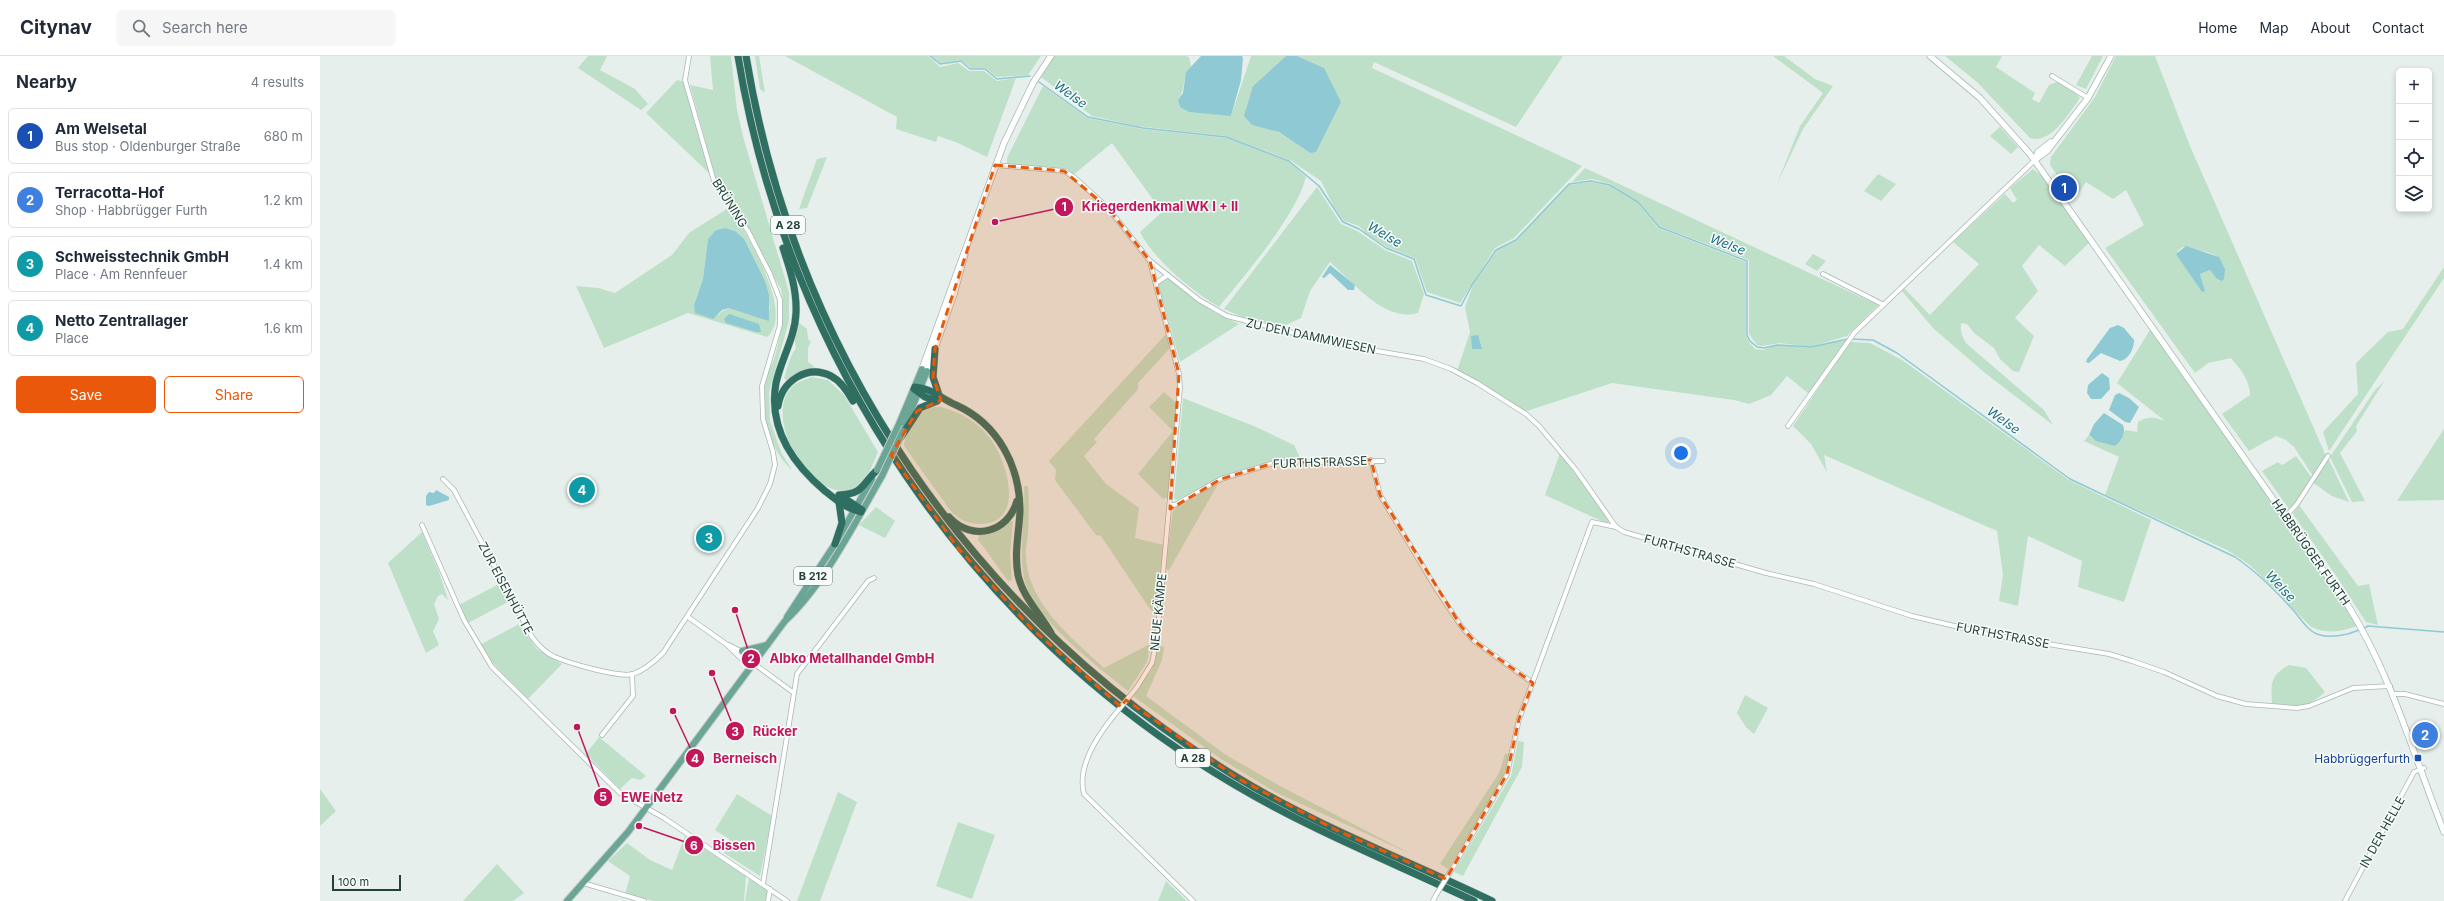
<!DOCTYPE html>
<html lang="en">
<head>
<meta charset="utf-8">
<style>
	:root { --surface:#fff; --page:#f6f6f7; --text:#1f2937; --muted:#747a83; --line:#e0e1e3; --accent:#ea580c }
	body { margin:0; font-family:Inter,sans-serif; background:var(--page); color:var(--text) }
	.controls { position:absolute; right:12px; top:12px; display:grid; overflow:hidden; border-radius:6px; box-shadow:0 2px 6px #0003 }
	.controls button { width:36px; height:36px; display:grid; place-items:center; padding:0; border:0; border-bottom:1px solid var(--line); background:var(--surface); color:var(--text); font:20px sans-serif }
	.scale { position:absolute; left:12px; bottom:10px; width:69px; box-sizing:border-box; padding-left:4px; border:2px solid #24423a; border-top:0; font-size:11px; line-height:14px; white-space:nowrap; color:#24423a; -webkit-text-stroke:3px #f7fbf9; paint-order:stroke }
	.you { position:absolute; left:1361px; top:397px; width:14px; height:14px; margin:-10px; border:3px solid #fff; border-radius:50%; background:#1a73e8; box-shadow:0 0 0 6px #1a73e833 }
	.badge { display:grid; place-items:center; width:26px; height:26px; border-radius:50%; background:var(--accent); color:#fff; font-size:13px; font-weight:700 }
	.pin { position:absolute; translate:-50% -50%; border:2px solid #fff; box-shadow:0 1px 4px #0006 }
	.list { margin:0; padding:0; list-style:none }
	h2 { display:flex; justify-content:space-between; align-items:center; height:52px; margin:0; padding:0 16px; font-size:17px }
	h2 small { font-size:13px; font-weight:400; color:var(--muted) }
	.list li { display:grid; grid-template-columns:26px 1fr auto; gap:12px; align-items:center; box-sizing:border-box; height:56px; margin:0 8px 8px; padding:0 8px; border:1px solid var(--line); border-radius:6px }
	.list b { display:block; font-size:15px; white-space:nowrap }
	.list p { margin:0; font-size:13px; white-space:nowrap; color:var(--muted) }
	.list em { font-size:13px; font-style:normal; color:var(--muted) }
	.actions { display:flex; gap:8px; padding:12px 16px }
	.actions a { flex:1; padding:9px 0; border:1px solid var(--accent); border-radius:6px; text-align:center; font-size:14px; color:var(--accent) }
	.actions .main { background:var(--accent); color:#fff }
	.icon { flex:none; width:22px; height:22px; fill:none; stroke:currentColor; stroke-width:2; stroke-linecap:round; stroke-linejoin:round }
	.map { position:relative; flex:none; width:2124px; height:845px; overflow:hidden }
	header { display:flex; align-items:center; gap:24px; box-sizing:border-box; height:56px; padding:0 20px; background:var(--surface); border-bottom:1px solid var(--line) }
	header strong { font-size:19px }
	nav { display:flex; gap:22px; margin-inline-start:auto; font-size:14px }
	.search { width:280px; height:36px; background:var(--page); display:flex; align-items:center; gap:10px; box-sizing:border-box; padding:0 14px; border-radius:6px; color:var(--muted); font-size:15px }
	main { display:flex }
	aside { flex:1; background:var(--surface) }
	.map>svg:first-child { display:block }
	.green { fill:#bfe0c8; fill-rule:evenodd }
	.water { fill:#8ec9d4 }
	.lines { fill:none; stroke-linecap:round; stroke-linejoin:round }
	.stream { stroke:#8ec9d4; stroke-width:1.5 }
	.street-casing { stroke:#a8b8b2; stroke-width:5.5 }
	.secondary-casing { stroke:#a4bbb3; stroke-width:7 }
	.primary-casing { stroke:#c2cac8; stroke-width:8 }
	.highway-casing { stroke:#c2cac8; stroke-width:8 }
	.street { stroke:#fff; stroke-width:4 }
	.secondary { stroke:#fff; stroke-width:5.5 }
	.primary { stroke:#6aa596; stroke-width:6 }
	.highway { stroke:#2f6f62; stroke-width:7 }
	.street-bridge-casing { stroke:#a8b8b2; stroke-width:5.5; stroke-linecap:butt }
	.primary-bridge-casing { stroke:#c2cac8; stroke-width:8; stroke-linecap:butt }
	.street-bridge { stroke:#fff; stroke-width:4 }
	.primary-bridge { stroke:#6aa596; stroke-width:6 }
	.marked { fill:#e8590c; fill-opacity:0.2; stroke:#e8590c; stroke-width:3; stroke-dasharray:8 5; stroke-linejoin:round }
	.transit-dot { fill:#1a4fb4; stroke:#f7fbf9; stroke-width:1.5 }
	.labels { text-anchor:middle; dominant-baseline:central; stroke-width:3; stroke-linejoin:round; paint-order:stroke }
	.shield { fill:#f7fbf9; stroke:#637a73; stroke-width:1 }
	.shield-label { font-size:11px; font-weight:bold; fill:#24423a }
	.street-label { font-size:12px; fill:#24423a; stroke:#f7fbf9 }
	.transit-label { font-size:12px; fill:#164399; stroke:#f7fbf9; text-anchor:end }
	.water-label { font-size:13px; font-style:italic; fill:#1c6f80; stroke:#f7fbf9 }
	.leader { fill:none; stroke:#c2185b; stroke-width:1.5 }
	.callout-dot { fill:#c2185b; stroke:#f7fbf9; stroke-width:1.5 }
	.mark-label { font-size:12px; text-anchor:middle; font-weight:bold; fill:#fff }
	.callout-label { font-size:13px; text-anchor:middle; font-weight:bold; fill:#c2185b; stroke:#f7fbf9; stroke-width:3; stroke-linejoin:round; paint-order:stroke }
</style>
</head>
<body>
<header>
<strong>Citynav</strong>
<div class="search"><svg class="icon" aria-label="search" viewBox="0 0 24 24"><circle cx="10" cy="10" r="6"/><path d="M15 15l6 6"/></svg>Search here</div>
<nav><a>Home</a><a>Map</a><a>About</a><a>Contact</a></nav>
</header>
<main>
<aside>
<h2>Nearby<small>4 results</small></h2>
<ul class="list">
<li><span class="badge" style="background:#1a4fb4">1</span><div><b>Am Welsetal</b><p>Bus stop · Oldenburger Straße</p></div><em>680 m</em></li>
<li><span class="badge" style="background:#3f7fe0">2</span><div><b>Terracotta-Hof</b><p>Shop · Habbrügger Furth</p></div><em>1.2 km</em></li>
<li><span class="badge" style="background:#0f9aa8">3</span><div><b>Schweisstechnik GmbH</b><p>Place · Am Rennfeuer</p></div><em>1.4 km</em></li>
<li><span class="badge" style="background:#0f9aa8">4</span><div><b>Netto Zentrallager</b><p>Place</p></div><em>1.6 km</em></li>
</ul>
<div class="actions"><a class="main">Save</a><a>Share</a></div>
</aside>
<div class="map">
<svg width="2124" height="845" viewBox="0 0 2124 845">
	<rect width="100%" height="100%" fill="#e6efeb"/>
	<g class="green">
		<path d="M268,0H287L280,14L315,33L328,48L321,54L258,12Z"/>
		<path d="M390,0H411L417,54L424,84L469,236V265L449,336L450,365L462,398L472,414C451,395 438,357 444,329C446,319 452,310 455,300C461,278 466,256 461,233L397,127L370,29L393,34Z"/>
		<path d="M435,0H439L445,37L440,33Z"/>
		<path d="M465,0H608L620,11L638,7L649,15H664L677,25L696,22L667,101L638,87L618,80L616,86L576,73L577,61Z"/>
		<path d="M611,0H721L708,19L677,21L665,12H651L641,4L620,7Z"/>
		<path d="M734,0H866L869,1L871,10C862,20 866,33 858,44L911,60L931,0H966L933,30L932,68L959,76L990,97L1004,12L977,0H1243L1196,71L1054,6L1052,12L1262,110L1194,182L1175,192L1140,247L1107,236L1095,202L1067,191L1049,180L1039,170L1024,165L1014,151L1001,125L970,104L905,80L817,70L772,60L721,21Z"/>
		<path d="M1453,0H1464L1495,23L1513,30L1483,73L1457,128L1480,70L1503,37Z"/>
		<path d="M1625,0H1682L1676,11L1715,37L1712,43L1719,47L1729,29L1737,26L1754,35L1760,42C1749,57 1731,89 1710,82L1657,26Z"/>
		<path d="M1772,0H1783L1766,33L1756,29Z"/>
		<path d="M1796,0H1835L1870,90L2006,400L1993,420L1974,391L1966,384L1956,380L1929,395L1902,358L1930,339C1930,324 1920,313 1911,302L1888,307L1875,317L1785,192L1824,169L1806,134L1793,143L1766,126L1754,144L1730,109L1731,101L1775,41ZM1862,191L1887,196L1899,201L1897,223L1890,214L1880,218L1885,235L1857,196Z"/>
		<path d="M357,24L365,26L391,119L326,57Z"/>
		<path d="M723,30L768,62L822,73L906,82L969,105L986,121C976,160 925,219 899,251C872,235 834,204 820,176L842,156L792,87L753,119L747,113L687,108V102Z"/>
		<path d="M1680,71L1698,91L1691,98L1670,80Z"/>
		<path d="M507,101L487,152L479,153L497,103Z"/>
		<path d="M1265,112L1558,249L1527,280L1490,291L1460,287L1442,290L1437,289L1429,278V204L1339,170L1318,145L1291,128L1272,123L1252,126Z"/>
		<path d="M1713,113L1722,120L1770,186L1745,210L1719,189L1702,210L1718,235L1695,262L1714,280L1699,316L1693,315L1680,303L1674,292L1654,277L1647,268L1641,267C1640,276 1642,281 1647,288L1724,354L1733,369L1665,317L1613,272L1582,235L1584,232L1610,259L1659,208L1633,186L1685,138L1693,147L1697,144L1690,132Z"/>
		<path d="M1558,118L1576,128L1561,145L1544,135Z"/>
		<path d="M1271,126L1290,130L1317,146L1338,172L1426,206V279L1429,286L1435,293L1443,294L1456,289L1491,292L1514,285L1527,284L1489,338L1467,320L1451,339L1429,348L1414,344L1292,327L1207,355L1137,315L1150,276L1145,251L1153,229L1177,194L1196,185L1248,129Z"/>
		<path d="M997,131L1021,168L1037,175L1065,194L1092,205L1104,238L1098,257C1065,267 1034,227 1010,206L990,235L981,262L962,271L922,261L904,253Z"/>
		<path d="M410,151C425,176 476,256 447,281L368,257L284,292L256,230L278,232L295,237L352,199L369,177ZM405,172L415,175L445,225L450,253C435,253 409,246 398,259L374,249L383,223L388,183L396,174Z"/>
		<path d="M1493,198L1506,205L1497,215L1485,208Z"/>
		<path d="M2124,211V222L2009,395L2003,376L2038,338L2036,307L2068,276L2083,273Z"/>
		<path d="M847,221L895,257L919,268L860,306L838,228Z"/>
		<path d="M478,266L487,273L488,283L491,286L488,292V306L495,311L483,314L466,324L464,322C468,311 469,302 476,292L474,282Z"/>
		<path d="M1830,274L2022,545L2037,570C2020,576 2008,578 1991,571L1930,509L1907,494L1785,439L1799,401L1764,385L1769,379L1771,382L1801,385L1805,374L1817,376L1818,366C1828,360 1835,361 1845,365L1797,327Z"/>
		<path d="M847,277L851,291L818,327V333L774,383L777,386L764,400L786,428L819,452L815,482L844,489L837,558L830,553L781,480L776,479L735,424L736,414L729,405Z"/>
		<path d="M1530,286L1550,287L1582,304L1749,424L1831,464L1804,546L1758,531L1762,505L1708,480L1698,550L1679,545L1683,519L1677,475L1504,399L1507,416L1491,388L1473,370Z"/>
		<path d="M491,321L508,324L524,339L558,396C553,407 548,423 538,430C499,457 437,361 474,329C479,325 486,324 491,321Z"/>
		<path d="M2065,324L2036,370L2037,375L2020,397L2045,445L2032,446L2010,401L2055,334Z"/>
		<path d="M844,336L856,347L848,441L843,443L818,418L853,375L829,351Z"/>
		<path d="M863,342L936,371L974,389L981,404C932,405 899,422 857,444L854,443Z"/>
		<path d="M621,351C640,356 656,365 669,381C687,403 707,468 660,468C651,468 641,465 635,459C629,454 625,446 620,440C608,423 596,407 584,390C585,378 596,357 608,353C612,351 617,351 621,351Z"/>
		<path d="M2124,373V444L2077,445Z"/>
		<path d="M1240,397L1289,463L1288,468L1225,439Z"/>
		<path d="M1976,400L1992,422L1975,448L1969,453L1942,415L1958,406L1962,409Z"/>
		<path d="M2008,402L2029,446L2012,440L1992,426Z"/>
		<path d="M898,428L849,514L845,513L853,454Z"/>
		<path d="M704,430H708C709,445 709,460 708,475C708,483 705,492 706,500C707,547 752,582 784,612L830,588L827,606L808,635C777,610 712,562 704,522C698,492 706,461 704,430Z"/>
		<path d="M1979,449L2038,530L2049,528L2058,569L2046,566L2017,521L1973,458Z"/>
		<path d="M556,451L575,465L565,482L539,469Z"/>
		<path d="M690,464L693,466L690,498L692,524L688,525C677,511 669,497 658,484L660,477Z"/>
		<path d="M102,476L119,516L128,544L122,538L118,540L114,548L119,563L113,575L119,589L106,597L68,507Z"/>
		<path d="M179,528L188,546L148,567L139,549Z"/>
		<path d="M199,568L217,593L242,608L208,643L169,603L160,589Z"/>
		<path d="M838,590L844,591L842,604L826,640L906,699L960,730L1093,799L957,737L901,703L813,640L832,613Z"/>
		<path d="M1969,609L1986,612L2005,636C1986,653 1977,652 1952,647C1951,627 1950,620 1969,609Z"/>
		<path d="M1425,639L1448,652L1434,678L1426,671L1417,657Z"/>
		<path d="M279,681L326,720L321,724L312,722L300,733L266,698Z"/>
		<path d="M1198,685L1204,686L1202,711L1143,820L1134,816L1191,720Z"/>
		<path d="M1185,698H1189L1190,702L1179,729L1128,813L1120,808L1179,717Z"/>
		<path d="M0,733L16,755L0,770Z"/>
		<path d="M518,736L537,746L500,845H477Z"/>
		<path d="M417,738L452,760L440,820L404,797L409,783L395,774Z"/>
		<path d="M638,766L675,779L652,843L616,830Z"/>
		<path d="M365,780L426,820L424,845H334L305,838L310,820L288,805L307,787L330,804L352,814Z"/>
		<path d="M177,808L204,837L193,845H143Z"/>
		<path d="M429,822L448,835L445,845H425Z"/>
		<path d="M846,825L848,827L867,845H838Z"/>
	</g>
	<g class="water">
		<path d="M881,0H922L923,2L921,24L911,60L869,56L860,51L858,44L863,37L866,16Z"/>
		<path d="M966,0H977L1004,12L1021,46L996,96L990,97L959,76L932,69L924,60L933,30Z"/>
		<path d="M405,172L415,175L424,183L445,225L449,239V265L409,252L402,254L393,263L375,257L374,249L383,223L388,183L396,174Z"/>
		<path d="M1866,190L1899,201L1905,213L1904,223L1902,225L1897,223L1890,214L1880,218L1885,235L1882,236L1856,198Z"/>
		<path d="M1010,209L1035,229L1034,234H1028L1010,217L1004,222L1002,221Z"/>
		<path d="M409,258L439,268L441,276H436L406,267L404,263Z"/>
		<path d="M1798,269L1804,272L1814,284C1814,293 1809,303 1800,305L1781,297L1769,307L1766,306L1767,303L1790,272Z"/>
		<path d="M1158,279L1162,293H1152L1151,280Z"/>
		<path d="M1782,317L1789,322L1790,333L1781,343H1771L1767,337L1768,329Z"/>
		<path d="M1799,337L1809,342L1819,351L1810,367L1805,366L1789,354L1795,339Z"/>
		<path d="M1784,357L1803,369C1806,378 1802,384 1795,390L1776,385L1769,379L1774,368Z"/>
		<path d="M116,434L129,441V444L109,450L106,449V440L109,436L114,437Z"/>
	</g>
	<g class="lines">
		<g class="stream">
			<path d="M610,0L620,8L641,5L650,13H665L677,23L710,20"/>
			<path d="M719,26L768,61L823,72L906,81L969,105L999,130L1023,166L1039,173L1066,192L1094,203L1106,239L1141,250L1152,229L1176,194L1196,184L1249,128L1271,125L1290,129L1318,146L1339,171L1427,205V279L1430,285L1437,291L1444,292L1457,289L1491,291L1528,283"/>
			<path d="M1531,283L1553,284L1577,297L1750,423L1915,501C1937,516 1956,535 1974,555C1981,563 1988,576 2000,579C2012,582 2028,579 2039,574"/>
			<path d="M2043,573L2048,570L2124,576"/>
		</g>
		<g class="street-casing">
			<g id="street">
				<path d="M1732,20L1768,42"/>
				<path d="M675,109L744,115L755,122L788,152L830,205L879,244L907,260L1016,288L1104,303L1131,313L1157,327L1206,358L1219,370L1256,414L1296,471L1304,476L1446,517L1494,528L1592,560L1673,579L1789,598L1812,605L1844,616L1897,640L1926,648L1977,652L1989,650L2033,632L2070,630"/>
				<path d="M1503,218L1562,248"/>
				<path d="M836,227L848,219"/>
				<path d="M1468,370L1535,276L1715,104"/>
				<path d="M1051,404L1060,439L1117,534L1141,570L1154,585L1213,627"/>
				<path d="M123,423L134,434L212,581C218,589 225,597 235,601C249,607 299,622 313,618C325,614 334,606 343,597L438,452L450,428L455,409L453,396L443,363L442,330L460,269V244L450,218L428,175L394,125L365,24L369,0"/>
				<path d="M850,449H855L901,423L954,407L1063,405"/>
				<path d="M1966,460L1977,448L2008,400"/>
				<path d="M102,469L144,564L172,611L300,737L344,762L467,845"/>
				<path d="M368,561L406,588L425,606L433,607L474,637L443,828"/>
				<path d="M409,589L429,600L433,607"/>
				<path d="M817,631L832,607L837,583L860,332L859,318L830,206"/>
				<path d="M474,637L477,618L548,525L554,522"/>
				<path d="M2074,638H2085L2124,648"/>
				<path d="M792,662C776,682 757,712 764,738L873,845"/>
				<path d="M282,679L313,640L312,618"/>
				<path d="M1132,813L1187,718L1199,663L1272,466L1296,471"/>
				<path d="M263,827L324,845"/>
				<path d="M448,845L450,833"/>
				<path d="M1113,845L1116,839"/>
				<path d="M2025,845L2094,716L2104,712"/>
			</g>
		</g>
		<g class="secondary-casing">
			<g id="secondary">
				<path d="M1610,0L1660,42L1710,98L2027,548C2072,620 2093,698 2124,776"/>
				<path d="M1715,104L1727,95L1768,42L1791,0"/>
				<path d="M1715,104L1718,96L1731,86"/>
				<path d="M602,313L684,87L713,27L731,0"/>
				<path d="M607,315L634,238L645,198"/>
			</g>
		</g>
		<g class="primary-casing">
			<g id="primary">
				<path d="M579,368L602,313"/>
				<path d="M583,374L607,315"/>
				<path d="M467,561L515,488L552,423"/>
				<path d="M422,595L447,589"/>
				<path d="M247,845L308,776L465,565C504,529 536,465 562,420"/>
			</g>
		</g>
		<g class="highway-casing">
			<g id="highway">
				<path d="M418,0C467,302 651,574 915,729C991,774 1074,807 1154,845"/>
				<path d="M426,0C476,303 654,560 915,720C996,770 1087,804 1172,845"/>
				<path d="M463,192C470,213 477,234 476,257C475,282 461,303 456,327C448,372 473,408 505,435C518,445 525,452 541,456"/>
				<path d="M615,293L613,321L619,339"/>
				<path d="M595,331C611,332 622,343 636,349C678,368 700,410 700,455C699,477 694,497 698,519C703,542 720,557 731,577"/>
				<path d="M594,333L605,341L617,345"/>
				<path d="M458,350C462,325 487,308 511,320C521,325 528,336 533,345"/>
				<path d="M581,381L600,352L617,345"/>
				<path d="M519,439C544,438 542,428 557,414"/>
				<path d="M521,440L542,454"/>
				<path d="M629,461C652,486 688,477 697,445"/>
				<path d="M515,488L522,467L519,446"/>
			</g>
		</g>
		<use href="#street" class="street"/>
		<use href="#secondary" class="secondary"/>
		<use href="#primary" class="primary"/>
		<use href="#highway" class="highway"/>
		<g class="street-bridge-casing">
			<g id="street-bridge">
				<path d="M792,662L817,631"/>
				<path d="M1116,839L1132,813"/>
			</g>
		</g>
		<g class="primary-bridge-casing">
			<g id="primary-bridge">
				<path d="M557,414L579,368"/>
				<path d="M562,420L583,375"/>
			</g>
		</g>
		<use href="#street-bridge" class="street-bridge"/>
		<use href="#primary-bridge" class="primary-bridge"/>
	</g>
	<path class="marked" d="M675,109L744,115L788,152L830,205L859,318L850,453L901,423L954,407L1051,404L1060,439L1141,570L1154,585L1213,627L1199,663L1187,718L1126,823L1016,774L917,722L806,644L801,651L711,572L638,492L571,399L597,355L621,344L613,321L615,293Z"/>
	<rect class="transit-dot" x="2094" y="698" width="8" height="8" rx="2"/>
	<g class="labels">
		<g class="shield">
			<rect x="451" y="160" width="34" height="18" rx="3"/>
			<rect x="474" y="511" width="38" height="18" rx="3"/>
			<rect x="856" y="693" width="34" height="18" rx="3"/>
		</g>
		<g class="shield-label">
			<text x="468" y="169">A 28</text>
			<text x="493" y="520">B 212</text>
			<text x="873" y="702">A 28</text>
		</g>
		<g class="street-label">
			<text transform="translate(410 147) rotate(58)">BRÜNING</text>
			<text transform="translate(991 280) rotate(12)">ZU DEN DAMMWIESEN</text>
			<text transform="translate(1000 406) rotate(-2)">FURTHSTRASSE</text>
			<text transform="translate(1370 495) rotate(16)">FURTHSTRASSE</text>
			<text transform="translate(1991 496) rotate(55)">HABBRÜGGER FURTH</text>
			<text transform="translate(186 532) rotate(62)">ZUR EISENHÜTTE</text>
			<text transform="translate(838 556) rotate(-84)">NEUE KÄMPE</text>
			<text transform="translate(1683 579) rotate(11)">FURTHSTRASSE</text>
			<text transform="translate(2062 776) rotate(-61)">IN DER HELLE</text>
		</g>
		<g class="transit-label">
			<text x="2090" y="702">Habbrüggerfurth</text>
		</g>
		<g class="water-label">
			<text transform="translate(751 38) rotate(36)">Welse</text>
			<text transform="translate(1065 178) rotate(31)">Welse</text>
			<text transform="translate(1408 188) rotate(22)">Welse</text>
			<text transform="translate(1684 364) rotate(36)">Welse</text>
			<text transform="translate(1961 530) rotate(47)">Welse</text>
		</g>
	</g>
	<path class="leader" d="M675 166L744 151M415 554L431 603M392 617L415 675M353 655L375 702M257 671L283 741M319 770L374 789"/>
	<g class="callout-dot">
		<circle cx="675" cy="166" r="4"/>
		<circle cx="415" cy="554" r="4"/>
		<circle cx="392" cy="617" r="4"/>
		<circle cx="353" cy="655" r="4"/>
		<circle cx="257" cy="671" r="4"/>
		<circle cx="319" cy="770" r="4"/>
		<circle cx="744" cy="151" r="10"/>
		<circle cx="431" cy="603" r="10"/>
		<circle cx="415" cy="675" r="10"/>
		<circle cx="375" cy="702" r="10"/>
		<circle cx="283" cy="741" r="10"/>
		<circle cx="374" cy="789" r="10"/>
	</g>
	<g class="mark-label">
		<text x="744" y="155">1</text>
		<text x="431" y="607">2</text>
		<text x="415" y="680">3</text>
		<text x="375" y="707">4</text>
		<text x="283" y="745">5</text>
		<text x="374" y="794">6</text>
	</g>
	<g class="callout-label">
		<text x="840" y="155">Kriegerdenkmal WK I + II</text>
		<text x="532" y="607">Albko Metallhandel GmbH</text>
		<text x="455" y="680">Rücker</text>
		<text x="425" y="707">Berneisch</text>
		<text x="332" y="746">EWE Netz</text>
		<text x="414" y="794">Bissen</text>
	</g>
</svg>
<div class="controls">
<button>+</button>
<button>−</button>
<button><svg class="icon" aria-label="locate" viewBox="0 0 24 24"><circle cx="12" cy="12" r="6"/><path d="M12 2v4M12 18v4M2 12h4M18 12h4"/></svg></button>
<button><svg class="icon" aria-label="layers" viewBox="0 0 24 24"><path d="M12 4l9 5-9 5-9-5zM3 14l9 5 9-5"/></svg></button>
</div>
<div class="scale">100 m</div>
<div class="you"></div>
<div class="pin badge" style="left:1744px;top:132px;background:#1a4fb4">1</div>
<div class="pin badge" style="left:2105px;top:679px;background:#3f7fe0">2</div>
<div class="pin badge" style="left:389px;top:482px;background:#0f9aa8">3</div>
<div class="pin badge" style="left:262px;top:434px;background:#0f9aa8">4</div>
</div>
</main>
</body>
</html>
